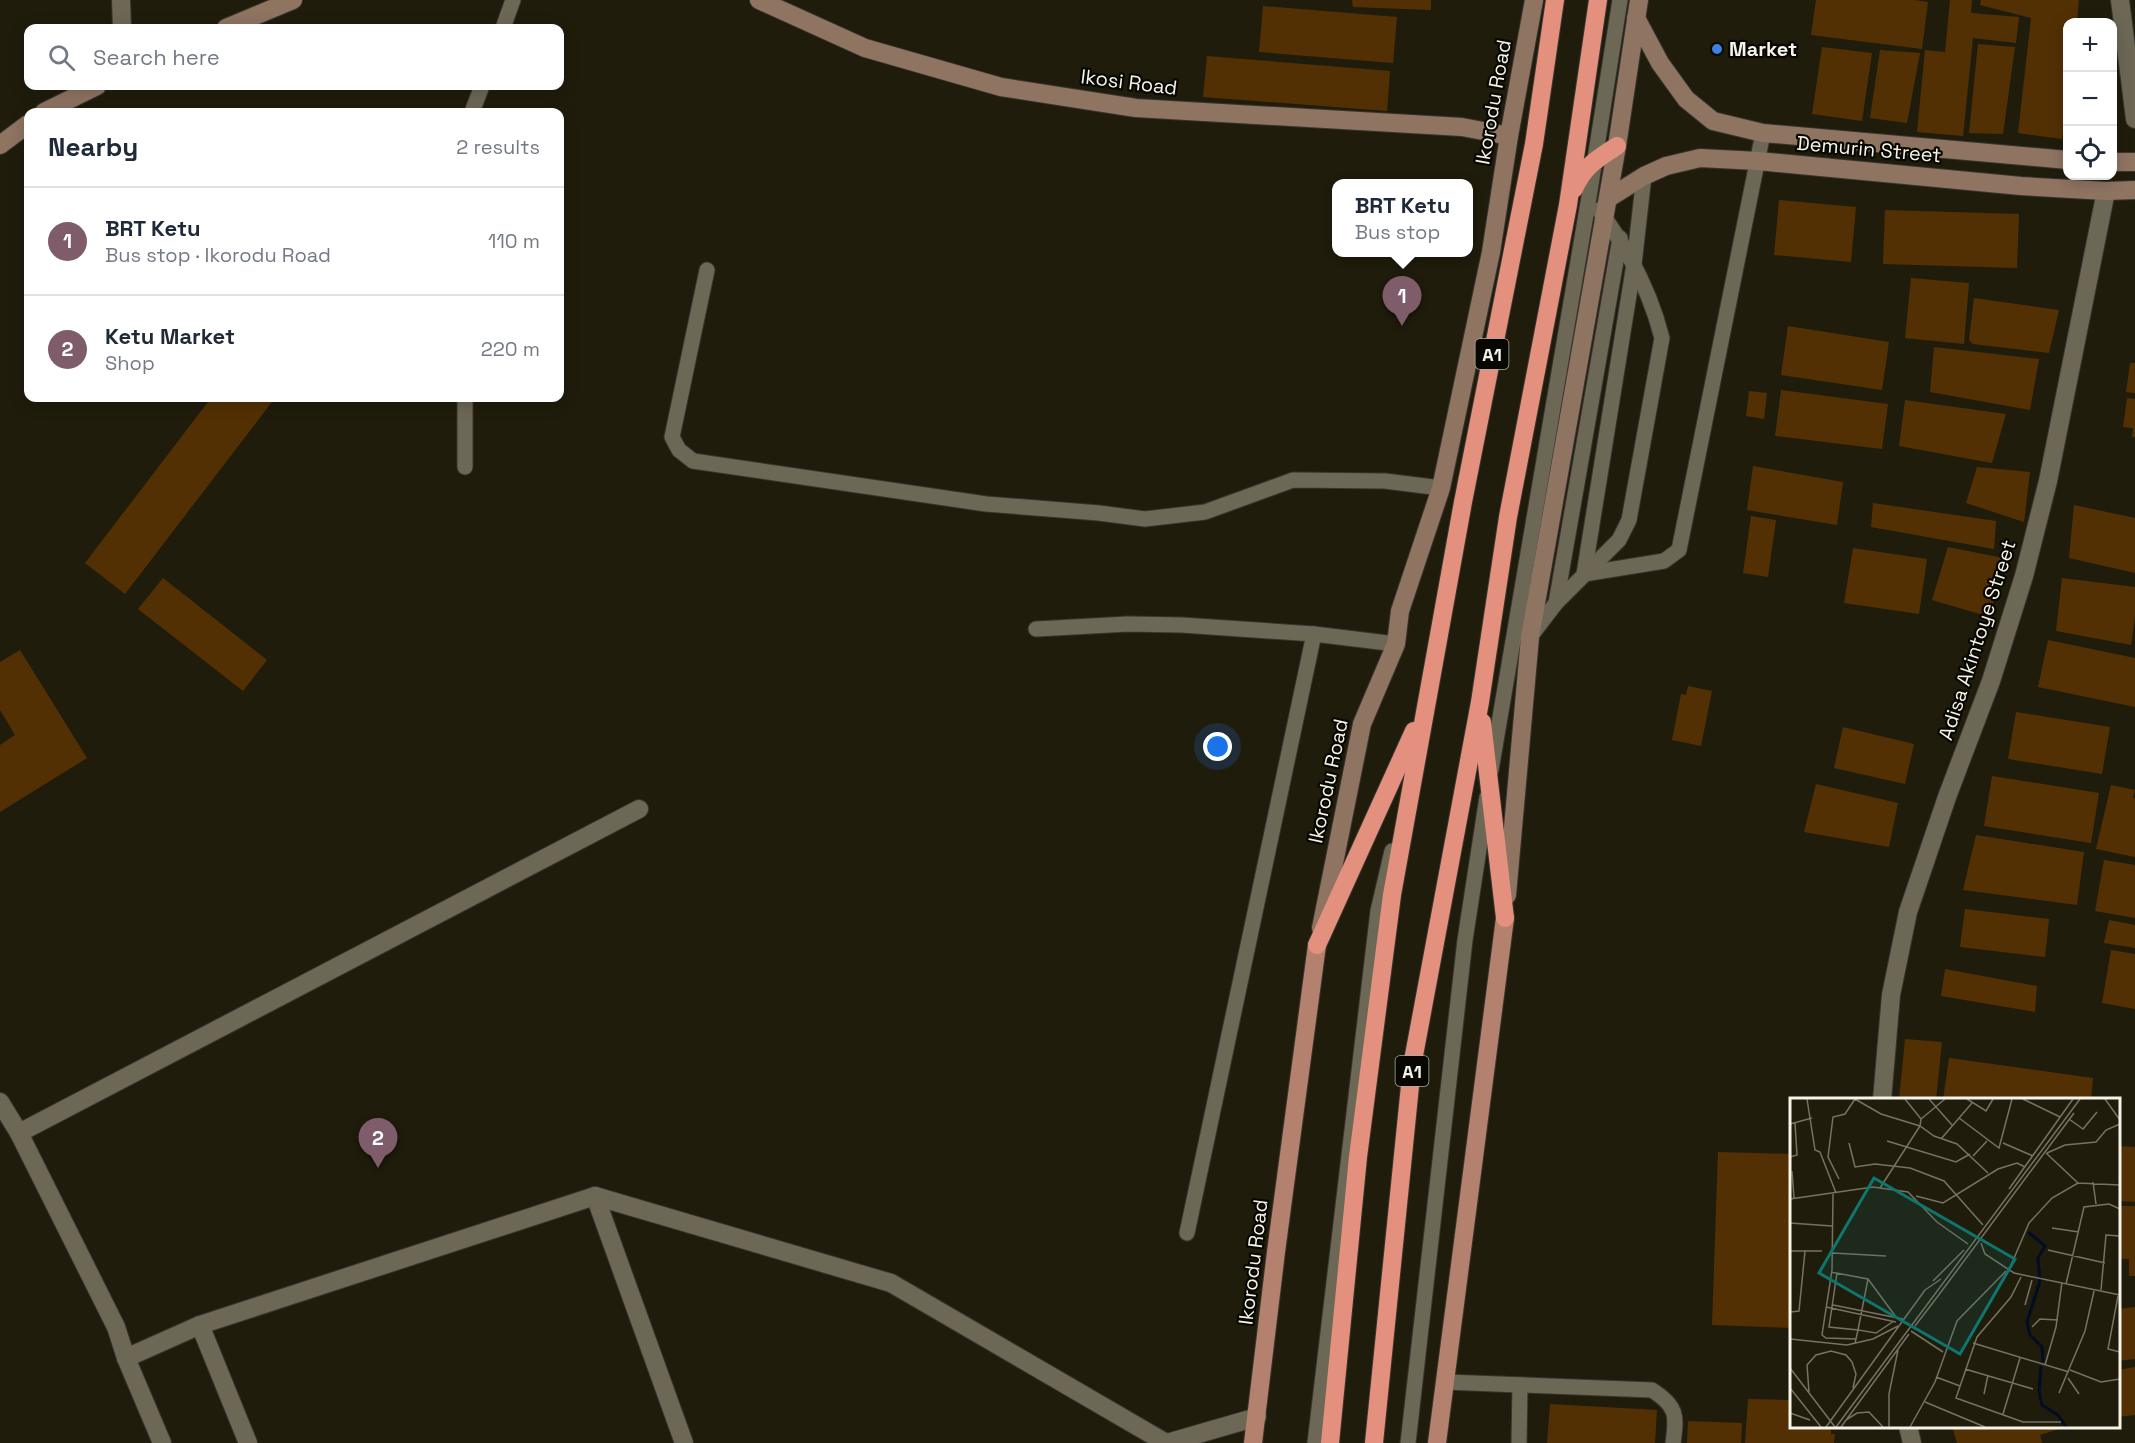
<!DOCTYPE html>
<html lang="en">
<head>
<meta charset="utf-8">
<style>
	:root { --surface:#fff; --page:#f2f2f3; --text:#1f2937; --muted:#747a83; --line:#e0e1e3; --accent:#7f5c69 }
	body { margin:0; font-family:"Space Grotesk",sans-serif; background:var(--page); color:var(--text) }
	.controls { position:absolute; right:18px; top:18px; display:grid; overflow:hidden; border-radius:12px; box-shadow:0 3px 15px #0003 }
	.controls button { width:54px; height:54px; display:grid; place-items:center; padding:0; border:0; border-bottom:2px solid var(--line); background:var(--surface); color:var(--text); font:30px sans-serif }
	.you { position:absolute; left:1218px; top:747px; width:21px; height:21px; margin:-15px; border:4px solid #fff; border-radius:50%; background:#1a73e8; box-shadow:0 0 0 9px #1a73e833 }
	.badge { display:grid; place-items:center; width:39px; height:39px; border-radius:50%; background:var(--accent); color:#fff; font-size:20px; font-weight:700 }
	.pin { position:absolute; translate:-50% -50px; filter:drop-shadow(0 2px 3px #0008) }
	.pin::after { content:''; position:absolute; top:32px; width:21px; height:18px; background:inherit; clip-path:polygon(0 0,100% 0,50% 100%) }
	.popup { position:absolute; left:1332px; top:179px; width:141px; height:78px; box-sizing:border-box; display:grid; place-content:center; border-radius:12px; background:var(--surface); filter:drop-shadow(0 2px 4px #0005); font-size:20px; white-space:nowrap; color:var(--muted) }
	.popup b { font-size:22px; color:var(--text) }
	.popup::after { content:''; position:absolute; left:50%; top:100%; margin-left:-12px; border:12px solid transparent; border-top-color:var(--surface) }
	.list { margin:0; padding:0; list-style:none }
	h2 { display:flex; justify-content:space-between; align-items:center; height:78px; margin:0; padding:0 24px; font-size:26px }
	h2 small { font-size:20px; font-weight:400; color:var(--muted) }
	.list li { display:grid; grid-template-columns:39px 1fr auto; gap:18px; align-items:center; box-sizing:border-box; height:108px; padding:0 24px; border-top:2px solid var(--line) }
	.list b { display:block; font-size:22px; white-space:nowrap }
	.list p { margin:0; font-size:20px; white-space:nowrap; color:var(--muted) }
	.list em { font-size:20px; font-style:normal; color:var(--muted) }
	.icon { flex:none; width:33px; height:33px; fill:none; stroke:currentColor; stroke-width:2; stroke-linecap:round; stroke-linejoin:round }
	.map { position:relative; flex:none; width:2135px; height:1443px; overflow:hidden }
	.search { position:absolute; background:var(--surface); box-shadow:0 3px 15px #0003; left:24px; top:24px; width:540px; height:66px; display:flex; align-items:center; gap:15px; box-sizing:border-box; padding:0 21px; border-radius:12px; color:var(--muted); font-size:22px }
	.panel { position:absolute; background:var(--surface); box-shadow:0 3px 15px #0003; left:24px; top:108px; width:540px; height:294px; border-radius:12px }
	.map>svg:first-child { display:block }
	.building { fill:#533004 }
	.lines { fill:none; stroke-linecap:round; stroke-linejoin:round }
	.lane-casing { stroke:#39352f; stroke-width:17 }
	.street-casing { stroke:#39352f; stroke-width:20 }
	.secondary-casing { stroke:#39352f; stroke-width:20 }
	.primary-casing { stroke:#39352f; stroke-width:20 }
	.highway-casing { stroke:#39352f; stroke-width:20 }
	.lane { stroke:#6d6856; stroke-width:15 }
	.street { stroke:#6d6856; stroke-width:18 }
	.secondary { stroke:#907462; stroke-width:18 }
	.primary { stroke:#b4816e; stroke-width:18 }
	.highway { stroke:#e3917e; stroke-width:18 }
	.shop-dot { fill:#3f7fe0; stroke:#080702; stroke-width:2 }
	.labels { text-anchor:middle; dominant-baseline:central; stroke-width:4.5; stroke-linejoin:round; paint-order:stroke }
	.shield { fill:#080702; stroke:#afaca4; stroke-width:1.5 }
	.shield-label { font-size:18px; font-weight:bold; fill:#f6f3e9 }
	.poi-label { font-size:20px; font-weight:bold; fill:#f6f3e9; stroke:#080702; text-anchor:start }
	.street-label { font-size:20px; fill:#f6f3e9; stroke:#080702 }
	.inset-river { fill:none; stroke:#000d24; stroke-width:3 }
	.inset-road { fill:none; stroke:#767264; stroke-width:1.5 }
	.view { fill:#0f766e; fill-opacity:0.15; stroke:#0f766e; stroke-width:3 }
	.inset-edge { fill:none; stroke:#f6f3e9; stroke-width:3 }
</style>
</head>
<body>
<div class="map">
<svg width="2135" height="1443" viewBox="0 0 2135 1443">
	<rect width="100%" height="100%" fill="#201c0c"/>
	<g class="building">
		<path d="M1352,0H1431V10L1353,7Z"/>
		<path d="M1816,0H1914L1928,2L1922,49L1811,35Z"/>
		<path d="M1950,0H1972L1971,13L2019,17L2016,43L1973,38L1963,136L1917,132L1925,50L1945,52Z"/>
		<path d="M1981,0H2079L2077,22H2068V94L2062,139L2018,133L2031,18L1980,5Z"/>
		<path d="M1263,6L1397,17L1393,63L1259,52Z"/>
		<path d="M1978,44L2015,47L2003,134L1969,133Z"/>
		<path d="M2112,44H2116L2114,85H2112Z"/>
		<path d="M1822,47L1872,53L1862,121L1812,114Z"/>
		<path d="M1880,50L1920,53L1907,123L1870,118Z"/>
		<path d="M1207,56L1390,71L1387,111L1203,97Z"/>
		<path d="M1779,200L1856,207L1851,262L1774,255Z"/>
		<path d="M1885,210L2019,214L2017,268L1883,264Z"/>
		<path d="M1911,278L1969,283L1964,344L1905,338Z"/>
		<path d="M1974,298L2059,310L2049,353L1973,344L1969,340Z"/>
		<path d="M1788,326L1889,342L1882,390L1781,375Z"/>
		<path d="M1934,347L2039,359L2030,410L1930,392Z"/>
		<path d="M2130,363H2135V393L2126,392Z"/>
		<path d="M1781,390L1888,404L1882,449L1775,436Z"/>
		<path d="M1749,391L1767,393L1764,419L1746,416Z"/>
		<path d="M211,398H275L125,594L85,563Z"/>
		<path d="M2127,398L2135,399V437H2132L2133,428L2123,427Z"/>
		<path d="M1905,400L2006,414L1992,463L1899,446Z"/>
		<path d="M1753,466L1843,482L1837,525L1747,510Z"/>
		<path d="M1977,467L2030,472L2024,522L1966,503Z"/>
		<path d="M1873,503L1996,521L1994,549L1871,527Z"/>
		<path d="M2074,505L2135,518V573L2069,558Z"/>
		<path d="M1751,516L1776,520L1768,577L1743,573Z"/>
		<path d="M1948,547L2003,558L1990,617L1932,600Z"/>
		<path d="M1853,548L1927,559L1919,614L1844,603Z"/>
		<path d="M163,578L267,660L243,691L138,609Z"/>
		<path d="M2062,578L2135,587V616L2131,645L2056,631Z"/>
		<path d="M2048,640L2135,658V707L2038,687Z"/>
		<path d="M20,650L87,758L0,812V745L15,735L0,710V662Z"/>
		<path d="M1688,686L1712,691L1701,746L1672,740L1681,694L1686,695Z"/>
		<path d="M2016,712L2110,727L2102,774L2008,759Z"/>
		<path d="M1843,727L1914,744L1905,784L1834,768Z"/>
		<path d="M1992,776L2099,793L2091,843L1984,826Z"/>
		<path d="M1816,784L1898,803L1889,847L1804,832Z"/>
		<path d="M2111,785L2135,790L2133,798H2135V857L2096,849Z"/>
		<path d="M1976,835L2084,852L2077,905L1963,890Z"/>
		<path d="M2104,860L2135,865V918L2095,911Z"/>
		<path d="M1965,909L2049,919L2045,957L1960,947Z"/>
		<path d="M2109,920L2135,925V948L2104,943Z"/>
		<path d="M2111,950L2135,954V1009L2102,1003Z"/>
		<path d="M1945,969L2037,986L2035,1012L1941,996Z"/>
		<path d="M1905,1039L1942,1042L1936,1100H1899Z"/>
		<path d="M1949,1058L2093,1078L2091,1100H1943Z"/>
		<path d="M2118,1146L2135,1147V1202L2118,1201Z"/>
		<path d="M1718,1152L1792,1154V1328L1712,1325Z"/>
		<path d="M2118,1206H2135V1276H2129V1259H2118Z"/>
		<path d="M2135,1307V1359L2118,1361V1309Z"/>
		<path d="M2135,1367V1415L2118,1417V1370Z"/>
		<path d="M1748,1399L1792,1400V1426H1831V1434H1835L1834,1443H1745Z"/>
		<path d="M1550,1404L1657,1410L1655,1443H1547Z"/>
		<path d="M1688,1421L1742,1423L1741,1443H1687Z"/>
		<path d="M1952,1426H2065V1427L2040,1435L2042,1443H1957Z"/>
	</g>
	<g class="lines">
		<g class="lane-casing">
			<g id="lane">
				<path d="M503,28L513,0"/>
				<path d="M472,112L482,86"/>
				<path d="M1644,176L1634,264L1584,574L1664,561L1679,550L1763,133"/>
				<path d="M707,270L672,437L679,450L693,461L986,504L1099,513L1145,519L1205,512L1293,480L1385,481L1441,488"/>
				<path d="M465,398V467"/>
				<path d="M1556,603L1620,238"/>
				<path d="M1036,629L1128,624L1182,625L1314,634L1396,644"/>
				<path d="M1530,637L1556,603L1619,540L1629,520L1662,338C1650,291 1628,249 1599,210"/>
				<path d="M1491,770L1589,197L1620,0"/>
				<path d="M1187,1233L1314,634"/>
				<path d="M1445,1382L1652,1390C1677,1406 1677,1415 1673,1443"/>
				<path d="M1315,1443L1378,911L1392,851"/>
				<path d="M1408,1443L1465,940L1487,797"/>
				<path d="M1519,1443L1520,1385"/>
			</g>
		</g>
		<g class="street-casing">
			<g id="street">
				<path d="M121,0L122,28"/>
				<path d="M2120,0L2135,119"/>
				<path d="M1882,1100L1891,995L1908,912L1947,797L1991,681L2024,576L2048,481L2106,191"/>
				<path d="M0,1102L19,1133L116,1327L126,1358L162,1443"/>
				<path d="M19,1133L639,809"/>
				<path d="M595,1196L684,1443"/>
				<path d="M200,1325L248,1443"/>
				<path d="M126,1358L200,1325L595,1196L891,1283L1166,1443"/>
				<path d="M1908,1426L1912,1443"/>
				<path d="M1167,1443L1257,1417"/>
			</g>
		</g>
		<g class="secondary-casing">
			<g id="secondary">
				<path d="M759,0L865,48L1001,87L1136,108L1462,127L1509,136"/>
				<path d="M1636,18L1660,63L1686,99L1713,121L1763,133L2068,160"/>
				<path d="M226,28L293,0"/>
				<path d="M44,112L97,86"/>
				<path d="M0,145L28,124"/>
				<path d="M2112,162H2135"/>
				<path d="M1609,198L1644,176L1666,166L1700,158L1758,161L2021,186L2106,191L2135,190"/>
				<path d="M1507,895L1530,637L1617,146L1639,0"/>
				<path d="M1321,928L1362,724L1396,644L1400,611L1441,488L1491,252L1509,136L1534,0"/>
			</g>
		</g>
		<g class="primary-casing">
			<g id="primary">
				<path d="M1253,1443L1276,1252L1317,945"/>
				<path d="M1437,1443L1505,918"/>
			</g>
		</g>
		<g class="highway-casing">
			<g id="highway">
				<path d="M1574,189C1584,166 1597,159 1617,146"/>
				<path d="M1482,722L1505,918"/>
				<path d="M1317,945L1414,731"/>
				<path d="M1330,1443L1358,1157L1392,895L1463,502L1534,144L1555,0"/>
				<path d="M1374,1443L1412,1066L1480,702L1508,517L1568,205L1598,0"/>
			</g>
		</g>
		<use href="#lane" class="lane"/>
		<use href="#street" class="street"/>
		<use href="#secondary" class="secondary"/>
		<use href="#primary" class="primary"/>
		<use href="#highway" class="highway"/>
	</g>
	<circle class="shop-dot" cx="1717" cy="49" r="6"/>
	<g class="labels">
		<g class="shield">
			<rect x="1475.5" y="339" width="33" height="30" rx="4.5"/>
			<rect x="1395.5" y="1056" width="33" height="30" rx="4.5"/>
		</g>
		<g class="shield-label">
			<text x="1492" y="354">A1</text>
			<text x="1412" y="1071">A1</text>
		</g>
		<g class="poi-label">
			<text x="1729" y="49">Market</text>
		</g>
		<g class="street-label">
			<text transform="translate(1129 82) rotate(7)">Ikosi Road</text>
			<text transform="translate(1493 102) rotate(-80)">Ikorodu Road</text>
			<text transform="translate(1869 149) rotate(5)">Demurin Street</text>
			<text transform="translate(1977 640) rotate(-72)">Adisa Akintoye Street</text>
			<text transform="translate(1328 781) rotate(-78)">Ikorodu Road</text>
			<text transform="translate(1253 1262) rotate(-83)">Ikorodu Road</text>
		</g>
	</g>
	<g transform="translate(1790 1098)">
		<rect width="330" height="330" fill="#201c0c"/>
		<path class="inset-river" d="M238,134L255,148L248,160L250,183L237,224L240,237L252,249L253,264M251,268L249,293L252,307L268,317L276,329"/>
		<path class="inset-road" d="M17,1L25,52L30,54L46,95M65,1L91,16L130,28L144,38L167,46L198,75M139,1L162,27M177,1L196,13L203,1M233,1L270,19M315,1L330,22M169,20L209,50L222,1M131,21L155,1M279,21L293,31L307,14M0,26L22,20M151,41L182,5M97,43L166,64L180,56M59,45L65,69L85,66L120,70L154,83L193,127M213,45L243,58M256,55L288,85M257,55L275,47L306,44L316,32L330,26M183,58L197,43M0,59L7,57L5,25M2,73L4,100M49,81L38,59L43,19L55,16L65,1M303,84L306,106M90,90L130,28L131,21L115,1M219,91L283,1M43,96L42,172L32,237L36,240L66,241L65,245M126,98L153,105L208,71L227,65L235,69M0,101L83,89L118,94L147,124L178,146M0,125L42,128M262,130L289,134M191,145L195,156L224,175L330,197M258,152L315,165M0,153H32M43,155L96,158M219,172L239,125L262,100L288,85L330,87M41,174L78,181L106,219M47,175L39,229L68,232L66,241M231,179L221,199L187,239L166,300L233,324H271M78,181L68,232L86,235L104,223M143,183L174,152M276,186L294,109L319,106L330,111M135,192L151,181M311,192L316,137L330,138M148,198L284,15M328,198L318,251L330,254M43,207L113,221M235,207L242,182M36,209L106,224M0,214L9,213L15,153M125,228L148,198M242,229L250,221L268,222M121,233L153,254M0,241L57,247L83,241L108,228M183,245L279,274M255,267L266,229L272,184M0,270L45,329M175,271L243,291M280,272L311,284L330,281M146,279L170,288M278,280L289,296M0,290L31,329M19,294L17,267L26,257L41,253L56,257L62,264L66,276L63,290M269,295L295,233L304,193M194,296L198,277M135,304L195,329M0,315L20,322M213,316L230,260M56,322L67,315L79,314L93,329M36,329L135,192M46,329L290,1M51,329L119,236M99,329V296L108,252M120,329L145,284L167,223L216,173"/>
		<path class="view" d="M84,80L225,161L170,256L29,175Z"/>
		<rect width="330" height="330" class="inset-edge"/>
	</g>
</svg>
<div class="controls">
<button>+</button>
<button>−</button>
<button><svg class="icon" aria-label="locate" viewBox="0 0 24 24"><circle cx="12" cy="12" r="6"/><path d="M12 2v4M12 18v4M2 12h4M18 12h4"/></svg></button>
</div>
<div class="you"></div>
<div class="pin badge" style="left:1402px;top:326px">1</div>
<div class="popup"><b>BRT Ketu</b>Bus stop</div>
<div class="pin badge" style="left:378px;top:1168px">2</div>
<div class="search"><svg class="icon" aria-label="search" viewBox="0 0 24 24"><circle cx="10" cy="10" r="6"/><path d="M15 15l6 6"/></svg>Search here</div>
<section class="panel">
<h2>Nearby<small>2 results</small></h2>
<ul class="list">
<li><span class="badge">1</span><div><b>BRT Ketu</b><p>Bus stop · Ikorodu Road</p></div><em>110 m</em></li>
<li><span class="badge">2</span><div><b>Ketu Market</b><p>Shop</p></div><em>220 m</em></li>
</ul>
</section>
</div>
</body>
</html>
